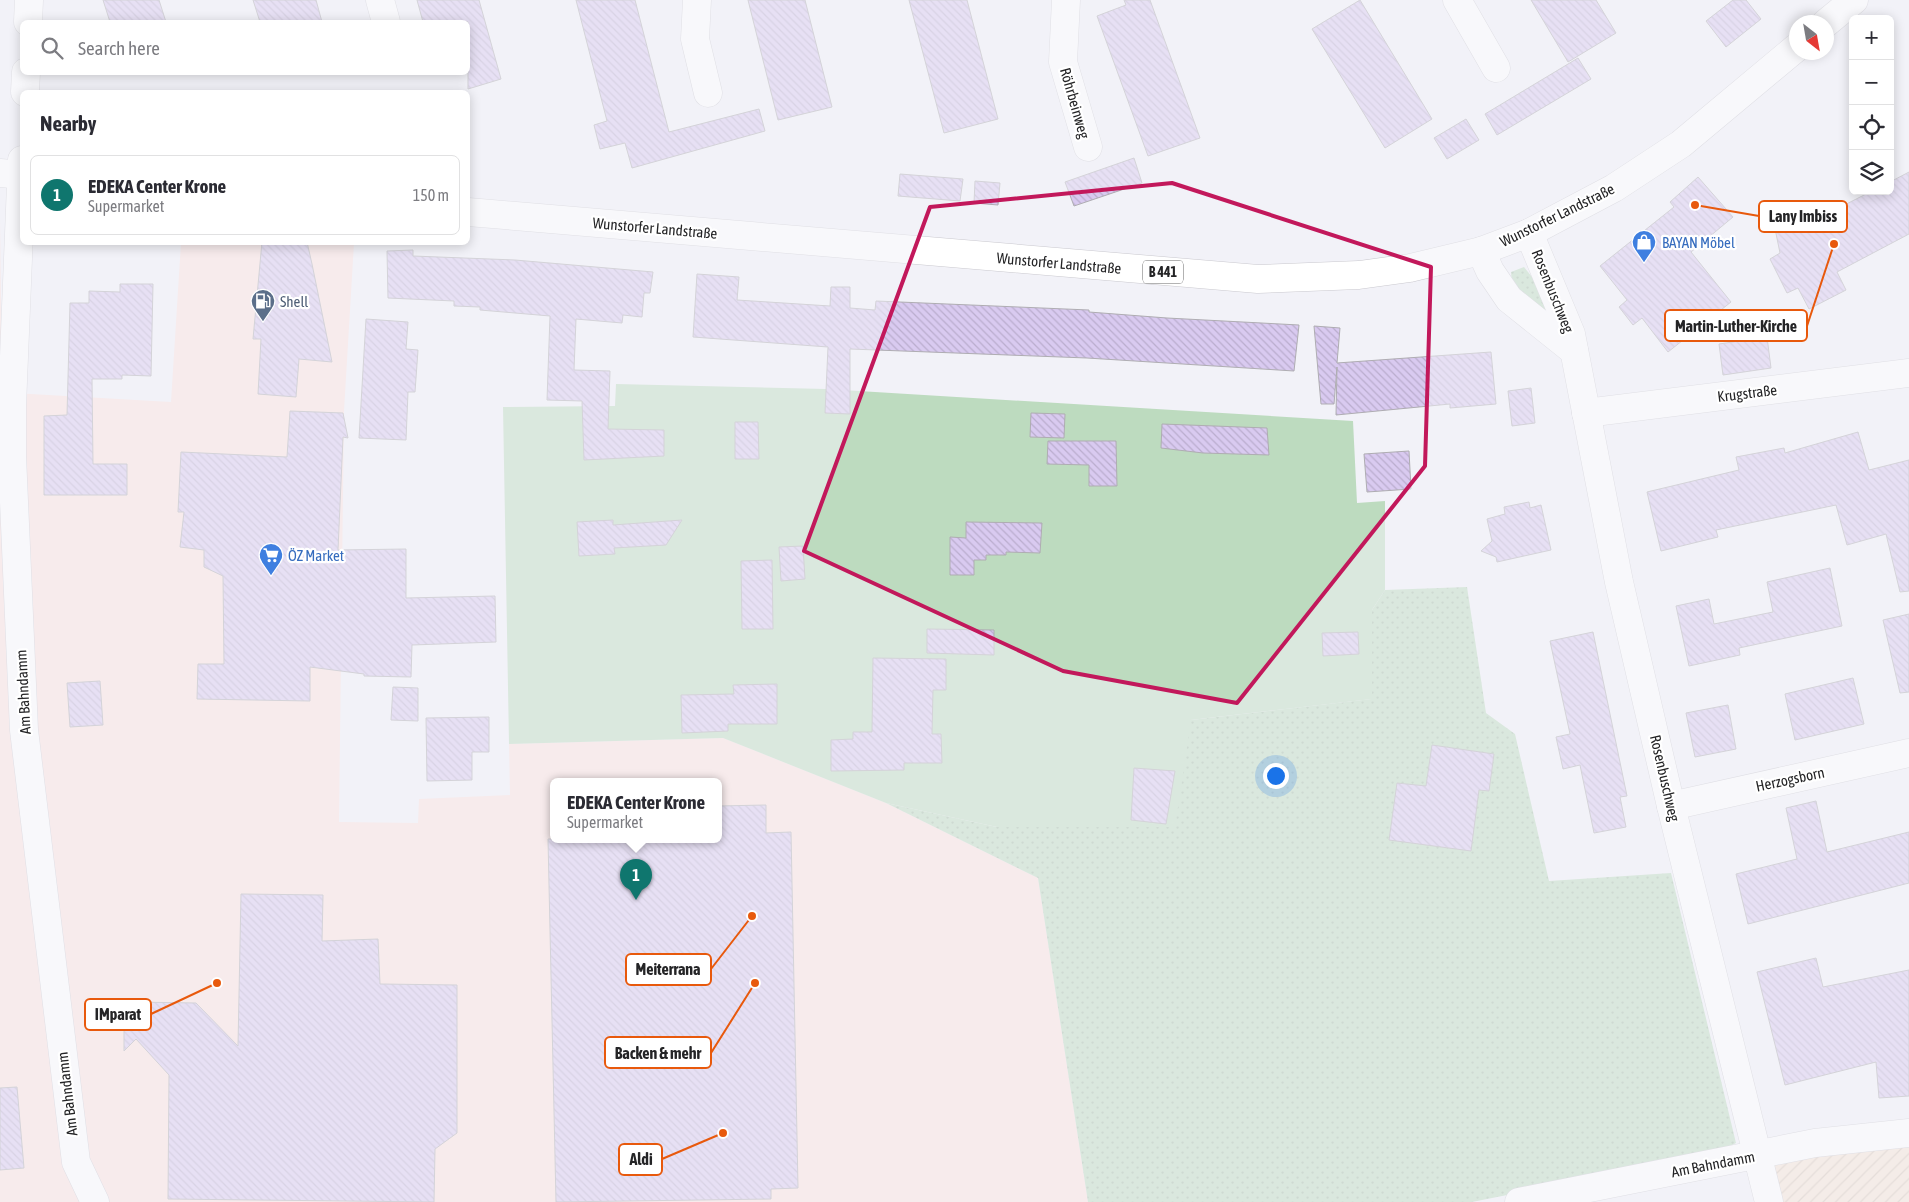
<!DOCTYPE html>
<html lang="en">
<head>
<meta charset="utf-8">
<style>
	:root { --surface:#fff; --page:#f7f7f7; --text:#2b2b33; --muted:#7c7c81; --line:#e1e1e2; --accent:#0f766e }
	body { margin:0; font-family:"Asap Condensed",sans-serif; background:var(--page); color:var(--text) }
	.controls { position:absolute; right:15px; top:15px; display:grid; overflow:hidden; border-radius:8px; box-shadow:0 2px 12px #0003 }
	.controls button { width:45px; height:45px; display:grid; place-items:center; padding:0; border:0; border-bottom:1px solid var(--line); background:var(--surface); color:var(--text); font:25px sans-serif }
	.compass { position:absolute; left:1789px; top:15px; width:45px; height:45px; border-radius:50%; background:var(--surface); box-shadow:0 2px 12px #0003; rotate:149deg }
	.you { position:absolute; left:1275px; top:775px; width:18px; height:18px; margin:-12px; border:4px solid #fff; border-radius:50%; background:#1a73e8; box-shadow:0 0 0 8px #1a73e833 }
	.badge { display:grid; place-items:center; width:32px; height:32px; border-radius:50%; background:var(--accent); color:#fff; font-size:16px; font-weight:700 }
	.pin { position:absolute; translate:-50% -41px; filter:drop-shadow(0 1px 2px #0008) }
	.pin::after { content:''; position:absolute; top:26px; width:18px; height:15px; background:inherit; clip-path:polygon(0 0,100% 0,50% 100%) }
	.popup { position:absolute; left:550px; top:778px; width:172px; height:65px; box-sizing:border-box; display:grid; place-content:center; border-radius:8px; background:var(--surface); filter:drop-shadow(0 1px 4px #0005); font-size:16px; white-space:nowrap; color:var(--muted) }
	.popup b { font-size:19px; color:var(--text) }
	.popup::after { content:''; position:absolute; left:50%; top:100%; margin-left:-10px; border:10px solid transparent; border-top-color:var(--surface) }
	.list { margin:0; padding:0; list-style:none }
	h2 { display:flex; justify-content:space-between; align-items:center; height:65px; margin:0; padding:0 20px; font-size:21px }
	h2 small { font-size:16px; font-weight:400; color:var(--muted) }
	.list li { display:grid; grid-template-columns:32px 1fr auto; gap:15px; align-items:center; box-sizing:border-box; height:80px; margin:0 10px 10px; padding:0 10px; border:1px solid var(--line); border-radius:8px }
	.list b { display:block; font-size:19px; white-space:nowrap }
	.list p { margin:0; font-size:16px; white-space:nowrap; color:var(--muted) }
	.list em { font-size:16px; font-style:normal; color:var(--muted) }
	.icon { flex:none; width:28px; height:28px; fill:none; stroke:currentColor; stroke-width:2; stroke-linecap:round; stroke-linejoin:round }
	.map { position:relative; flex:none; width:1909px; height:1202px; overflow:hidden }
	.search { position:absolute; background:var(--surface); box-shadow:0 2px 12px #0003; left:20px; top:20px; width:450px; height:55px; display:flex; align-items:center; gap:12px; box-sizing:border-box; padding:0 18px; border-radius:8px; color:var(--muted); font-size:19px }
	.panel { position:absolute; background:var(--surface); box-shadow:0 2px 12px #0003; left:20px; top:90px; width:450px; height:155px; border-radius:8px }
	.map>svg:first-child { display:block }
	.commercial { fill:#fce2de; fill-rule:evenodd }
	.industrial { fill:url(#industrial-furrows) }
	.grass { fill:url(#grass-dots) }
	.garden { fill:#bddbbf }
	.building { fill:url(#building-back-hatch); stroke:#afadb2 }
	.lines { fill:none; stroke-linecap:round; stroke-linejoin:round }
	.street-casing { stroke:#cac9cf; stroke-width:29 }
	.primary-casing { stroke:#cac9cf; stroke-width:29 }
	.street { stroke:#fff; stroke-width:28 }
	.primary { stroke:#fff; stroke-width:28 }
	.marked { fill:none; stroke:#c2185b; stroke-width:4; stroke-linejoin:round }
	.labels { text-anchor:middle; dominant-baseline:central; stroke-width:4.5; stroke-linejoin:round; paint-order:stroke }
	.shield { fill:#fff; stroke:#666667; stroke-width:1 }
	.shield-label { font-size:14px; font-weight:bold; fill:#242426 }
	.street-label { font-size:15px; fill:#242426; stroke:#fff }
	.shop-label { font-size:15px; fill:#366cbe; stroke:#fff; text-anchor:start }
	.service-label { font-size:15px; fill:#4e5e75; stroke:#fff; text-anchor:start }
	.leader { fill:none; stroke:#e8590c; stroke-width:2 }
	.callout-dot { fill:#e8590c; stroke:#fff; stroke-width:2 }
	.callout { fill:#fff; stroke:#e8590c; stroke-width:2 }
	.callout-label { font-size:16px; text-anchor:middle; font-weight:bold; fill:#242426 }
</style>
</head>
<body>
<div class="map">
<svg width="1909" height="1202" viewBox="0 0 1909 1202">
	<defs>
		<pattern id="industrial-furrows" width="10" height="10" patternUnits="userSpaceOnUse" patternTransform="scale(1.25)"><rect width="10" height="10" fill="#f7e5d4"/><path d="M-1 1l2-2M0 10L10 0M9 11l2-2" fill="none" stroke="#d4c4b6"/></pattern>
		<pattern id="grass-dots" width="8" height="8" patternUnits="userSpaceOnUse" patternTransform="scale(1.25)"><rect width="8" height="8" fill="#bddbbf"/><path d="M2 2h.1M6 6h.1" fill="none" stroke="#a2bca4" stroke-width="1.8" stroke-linecap="round"/></pattern>
		<pattern id="building-back-hatch" width="6" height="6" patternUnits="userSpaceOnUse" patternTransform="scale(1.25)"><rect width="6" height="6" fill="#d9caf0"/><path d="M-1 5l2 2M0 0l6 6M5-1l2 2" fill="none" stroke="#baadce"/></pattern>
	</defs>
	<rect width="100%" height="100%" fill="#f2f2f8"/>
	<path class="commercial" d="M0,218L3,450L13,393L171,402L181,243H354L344,411L339,822L418,823L419,799L510,795L509,744L723,738L886,803L1038,878L1088,1202H0ZM554,781H718V839H554Z"/>
	<path class="industrial" d="M1909,1133V1202H1783L1771,1152Z"/>
	<g class="grass">
		<path d="M1524,267L1536,282L1560,326L1512,284L1511,272Z"/>
		<path d="M1467,587L1486,713L1515,734L1549,881L1671,873L1736,1143L1715,1154L1472,1202H1088L1038,878L886,803L997,827L1191,720L1371,699L1372,610L1385,590Z"/>
	</g>
	<path class="garden" d="M616,384L826,389L1353,421L1357,503L1385,501V590L1372,610V699L1191,720L1175,827H997L886,803L723,738L509,744L503,407L615,406Z"/>
	<g class="building">
		<path d="M103,0H159L166,22H110Z"/>
		<path d="M253,0H316L322,22H260Z"/>
		<path d="M417,0H479L501,79L468,89V22H423Z"/>
		<path d="M576,0H635L669,132L759,109L765,131L632,168L625,143L600,149L594,125L607,121Z"/>
		<path d="M748,0H805L832,107L778,120Z"/>
		<path d="M909,0H967L998,119L944,133Z"/>
		<path d="M1124,0H1150L1200,138L1148,156L1097,16L1126,5Z"/>
		<path d="M1360,0L1432,119L1385,148L1312,29Z"/>
		<path d="M1531,0H1596L1616,33L1568,62Z"/>
		<path d="M1733,0H1746L1761,19L1726,47L1706,21Z"/>
		<path d="M1578,58L1591,79L1497,135L1485,114Z"/>
		<path d="M1466,119L1479,140L1447,159L1434,138Z"/>
		<path d="M1134,158L1142,183L1074,206L1065,182Z"/>
		<path d="M1909,172V234L1837,272L1846,290L1809,309L1798,288L1787,293L1770,259L1780,253L1773,219L1805,213L1811,222L1872,191H1890V182Z"/>
		<path d="M900,174L963,179L960,201L898,196Z"/>
		<path d="M1698,177L1733,217L1691,252L1731,302L1668,352L1642,318L1633,325L1619,307L1627,300L1600,266L1674,207L1670,202Z"/>
		<path d="M975,181L1000,183L998,205L974,203Z"/>
		<path d="M262,242H307L312,264L332,362L299,359L296,397L258,394L261,339H253Z"/>
		<path d="M413,250V256L515,260L653,272L650,293H644L642,317L623,315L622,323L576,319L574,370L610,371L608,429L664,430V456L584,460L582,401L547,400L550,316L480,310V307L454,306V301L388,298L387,251Z"/>
		<path d="M697,274L739,277L737,300L830,306L831,287H850V308L875,310L876,301L1089,310V312L1167,318L1299,325L1294,371L1087,358L850,349V414L825,413L828,347L693,337Z"/>
		<path d="M120,284H153L151,376L122,375V379H92L93,464H127V495H44V416L67,415L70,303H89V291L120,292Z"/>
		<path d="M366,319L408,322L406,349L418,350L415,392H408L406,440L359,438Z"/>
		<path d="M1314,326L1340,328L1337,363L1491,352L1496,404L1450,408V404L1336,415L1337,367L1334,404H1321Z"/>
		<path d="M1767,337L1771,368L1723,375L1719,344Z"/>
		<path d="M1531,388L1535,423L1512,426L1508,391Z"/>
		<path d="M290,411L343,413L348,438L343,437L338,550L406,549V598L495,596L496,642L412,645L411,677L364,676V674L310,667V701L197,699L198,664H224L223,576L204,567V550L180,547L184,512H178L181,452L287,457Z"/>
		<path d="M1031,413L1065,414L1064,438L1030,437Z"/>
		<path d="M735,422H758L759,459H735Z"/>
		<path d="M1162,424L1267,428L1269,455L1203,453L1161,448Z"/>
		<path d="M1858,432L1869,470L1909,460V591L1900,592L1886,534L1847,545L1836,505L1716,530L1718,537L1661,551L1647,492L1739,470L1736,457L1784,448L1785,453Z"/>
		<path d="M1048,441H1116L1117,486H1089V465L1047,464Z"/>
		<path d="M1409,451L1411,489L1367,492L1364,454Z"/>
		<path d="M1529,502L1530,508L1541,505L1551,550L1497,562L1496,557L1481,551L1492,541L1487,519L1505,514L1504,507Z"/>
		<path d="M613,520V525L682,520L666,545L614,548L615,554L579,556L577,522Z"/>
		<path d="M966,522L1042,523L1040,553L1006,552V555H986V560H974V575H950V537L966,538Z"/>
		<path d="M803,546L805,579L781,581L779,547Z"/>
		<path d="M772,560L773,629H742L741,561Z"/>
		<path d="M1830,568L1842,626L1739,648L1740,655L1689,666L1676,606L1709,599L1714,624L1773,612L1767,582Z"/>
		<path d="M1909,614V692L1900,693L1883,620Z"/>
		<path d="M927,629L994,630V655L927,653Z"/>
		<path d="M1358,632L1359,654L1323,656L1322,633Z"/>
		<path d="M1593,632L1627,796L1620,797L1626,827L1594,833L1580,765L1563,769L1556,737L1570,734L1550,641Z"/>
		<path d="M873,658L946,659V690H933L932,734H941L942,763H904V770L831,771V740L853,739V732H872Z"/>
		<path d="M1853,678L1864,724L1795,740L1785,694Z"/>
		<path d="M100,681L103,725L70,727L67,683Z"/>
		<path d="M777,684V724H728V731L682,733L681,695L734,694L733,685Z"/>
		<path d="M393,687L418,688V721L391,720Z"/>
		<path d="M1728,705L1736,749L1695,757L1686,713Z"/>
		<path d="M489,717V752H472V780L427,781L426,718Z"/>
		<path d="M1432,745L1494,754L1489,791L1479,790L1471,851L1389,840L1397,783L1426,786Z"/>
		<path d="M1134,768L1175,771L1166,824L1131,820Z"/>
		<path d="M1816,801L1827,852L1909,832V883L1748,924L1736,874L1797,859L1786,808Z"/>
		<path d="M766,805V833L791,832L798,1188L771,1189V1199L556,1202L548,839H718V806Z"/>
		<path d="M241,894L323,895L322,941L378,939L380,984L457,985V1133L435,1149L434,1202L168,1199L169,1075L136,1039L124,1051V1009L131,1002L196,1003L238,1046Z"/>
		<path d="M1816,958L1823,987L1909,970V1096L1879,1098L1876,1062L1785,1085L1757,972Z"/>
		<path d="M17,1087L24,1168L0,1170V1088Z"/>
	</g>
	<g class="lines">
		<g class="street-casing">
			<g id="street">
				<path d="M380,0L386,22"/>
				<path d="M697,0L695,39L708,93"/>
				<path d="M1066,0L1063,62L1088,147"/>
				<path d="M1457,0L1496,68"/>
				<path d="M28,22L29,0"/>
				<path d="M25,92L26,72"/>
				<path d="M22,160L12,406V456L24,730L76,1162L95,1202"/>
				<path d="M1529,233L1571,334L1619,582L1671,806L1769,1202"/>
				<path d="M1481,251L1490,271L1509,299L1574,351"/>
				<path d="M1586,413L1909,373"/>
				<path d="M1671,806L1909,753"/>
				<path d="M1519,1202L1815,1143L1909,1133"/>
			</g>
		</g>
		<g class="primary-casing">
			<g id="primary">
				<path d="M1826,23L1854,0"/>
				<path d="M0,173L22,175"/>
				<path d="M468,212L1258,279L1359,275L1410,268L1481,251L1529,233L1614,188L1681,144L1796,48"/>
			</g>
		</g>
		<use href="#street" class="street"/>
		<use href="#primary" class="primary"/>
	</g>
	<path d="M0 0H1909V1202H0ZM1172,183L1431,267L1425,466L1237,703L1063,671L804,551L930,207Z" fill="#f2f2f8" fill-opacity=".55" fill-rule="evenodd"/>
	<path class="marked" d="M1172,183L1431,267L1425,466L1237,703L1063,671L804,551L930,207Z"/>
	<defs>
		<g id="shop-pin" transform="scale(1.25)"><path d="M0 17L-7.5 6A9.5 9.5 0 1 1 7.5 6Z" fill="#3f7fe0" stroke="#fff"/><path d="M-5-2.5h2.3a2.7 3.5 0 0 1 5.4 0H5L5.5 6h-11ZM-1.5-2.5h3a1.5 2.3 0 0 0-3 0Z" fill="#fff"/></g>
		<g id="fuel-pin" transform="scale(1.25)"><path d="M0 17L-7.5 6A9.5 9.5 0 1 1 7.5 6Z" fill="#5c6f8a" stroke="#fff"/><path d="M-5.5-6h7V0h2V4h1.3V-2.5L3-4.5l.8-.8L6-3V5H2.5V1h-1V6h-7ZM-4.2-4.7v3.2H.2V-4.7Z" fill="#fff"/></g>
		<g id="supermarket-pin" transform="scale(1.25)"><path d="M0 17L-7.5 6A9.5 9.5 0 1 1 7.5 6Z" fill="#3f7fe0" stroke="#fff"/><path d="M-6-5.5h2.5l.6 2H6L4.5 2H-2.5L-4.4-4H-6ZM-1.5 3.2a1.3 1.3 0 1 0 .1 0ZM3 3.2a1.3 1.3 0 1 0 .1 0Z" fill="#fff"/></g>
	</defs>
	<g fill-rule="evenodd">
		<use href="#shop-pin" x="1644" y="242"/>
		<use href="#fuel-pin" x="263" y="301"/>
		<use href="#supermarket-pin" x="271" y="555"/>
	</g>
	<g class="labels">
		<rect class="shield" x="1143" y="260.5" width="40" height="23" rx="4"/>
		<g class="shield-label">
			<text x="1163" y="272">B 441</text>
		</g>
		<g class="street-label">
			<text transform="translate(1075 103) rotate(74)">Röhrbeinweg</text>
			<text transform="translate(1557 215) rotate(-26)">Wunstorfer Landstraße</text>
			<text transform="translate(655 228) rotate(5)">Wunstorfer Landstraße</text>
			<text transform="translate(1059 263) rotate(5)">Wunstorfer Landstraße</text>
			<text transform="translate(1553 291) rotate(68)">Rosenbuschweg</text>
			<text transform="translate(1747 393) rotate(-7)">Krugstraße</text>
			<text transform="translate(23 692) rotate(-93)">Am Bahndamm</text>
			<text transform="translate(1665 778) rotate(77)">Rosenbuschweg</text>
			<text transform="translate(1790 779) rotate(-12)">Herzogsborn</text>
			<text transform="translate(67 1094) rotate(-97)">Am Bahndamm</text>
			<text transform="translate(1713 1164) rotate(-11)">Am Bahndamm</text>
		</g>
		<g class="shop-label">
			<text x="1662" y="242">BAYAN Möbel</text>
			<text x="288" y="555">ÖZ Market</text>
		</g>
		<g class="service-label">
			<text x="280" y="301">Shell</text>
		</g>
	</g>
	<path class="leader" d="M1695 205L1759 216M1834 244L1807 326M752 916L711 969M217 983L151 1014M755 983L711 1053M723 1133L662 1159"/>
	<g class="callout-dot">
		<circle cx="1695" cy="205" r="5"/>
		<circle cx="1834" cy="244" r="5"/>
		<circle cx="752" cy="916" r="5"/>
		<circle cx="217" cy="983" r="5"/>
		<circle cx="755" cy="983" r="5"/>
		<circle cx="723" cy="1133" r="5"/>
	</g>
	<g class="callout">
		<rect x="1759" y="201" width="88" height="31" rx="5"/>
		<rect x="1665" y="310" width="142" height="31" rx="5"/>
		<rect x="626" y="954" width="85" height="31" rx="5"/>
		<rect x="85" y="999" width="66" height="31" rx="5"/>
		<rect x="605" y="1037" width="106" height="31" rx="5"/>
		<rect x="619" y="1144" width="43" height="31" rx="5"/>
	</g>
	<g class="callout-label">
		<text x="1803" y="222">Lany Imbiss</text>
		<text x="1736" y="332">Martin-Luther-Kirche</text>
		<text x="668" y="975">Meiterrana</text>
		<text x="118" y="1020">IMparat</text>
		<text x="658" y="1059">Backen &amp; mehr</text>
		<text x="641" y="1165">Aldi</text>
	</g>
</svg>
<div class="controls">
<button>+</button>
<button>−</button>
<button><svg class="icon" aria-label="locate" viewBox="0 0 24 24"><circle cx="12" cy="12" r="6"/><path d="M12 2v4M12 18v4M2 12h4M18 12h4"/></svg></button>
<button><svg class="icon" aria-label="layers" viewBox="0 0 24 24"><path d="M12 4l9 5-9 5-9-5zM3 14l9 5 9-5"/></svg></button>
</div>
<svg class="compass" viewBox="-18 -18 36 36"><path d="M0-13l5 13h-10z" fill="#e53935"/><path d="M0 13l5-13h-10z" fill="#7c7c81"/></svg>
<div class="you"></div>
<div class="pin badge" style="left:636px;top:900px">1</div>
<div class="popup"><b>EDEKA Center Krone</b>Supermarket</div>
<div class="search"><svg class="icon" aria-label="search" viewBox="0 0 24 24"><circle cx="10" cy="10" r="6"/><path d="M15 15l6 6"/></svg>Search here</div>
<section class="panel">
<h2>Nearby<small></small></h2>
<ul class="list">
<li><span class="badge">1</span><div><b>EDEKA Center Krone</b><p>Supermarket</p></div><em>150 m</em></li>
</ul>
</section>
</div>
</body>
</html>
